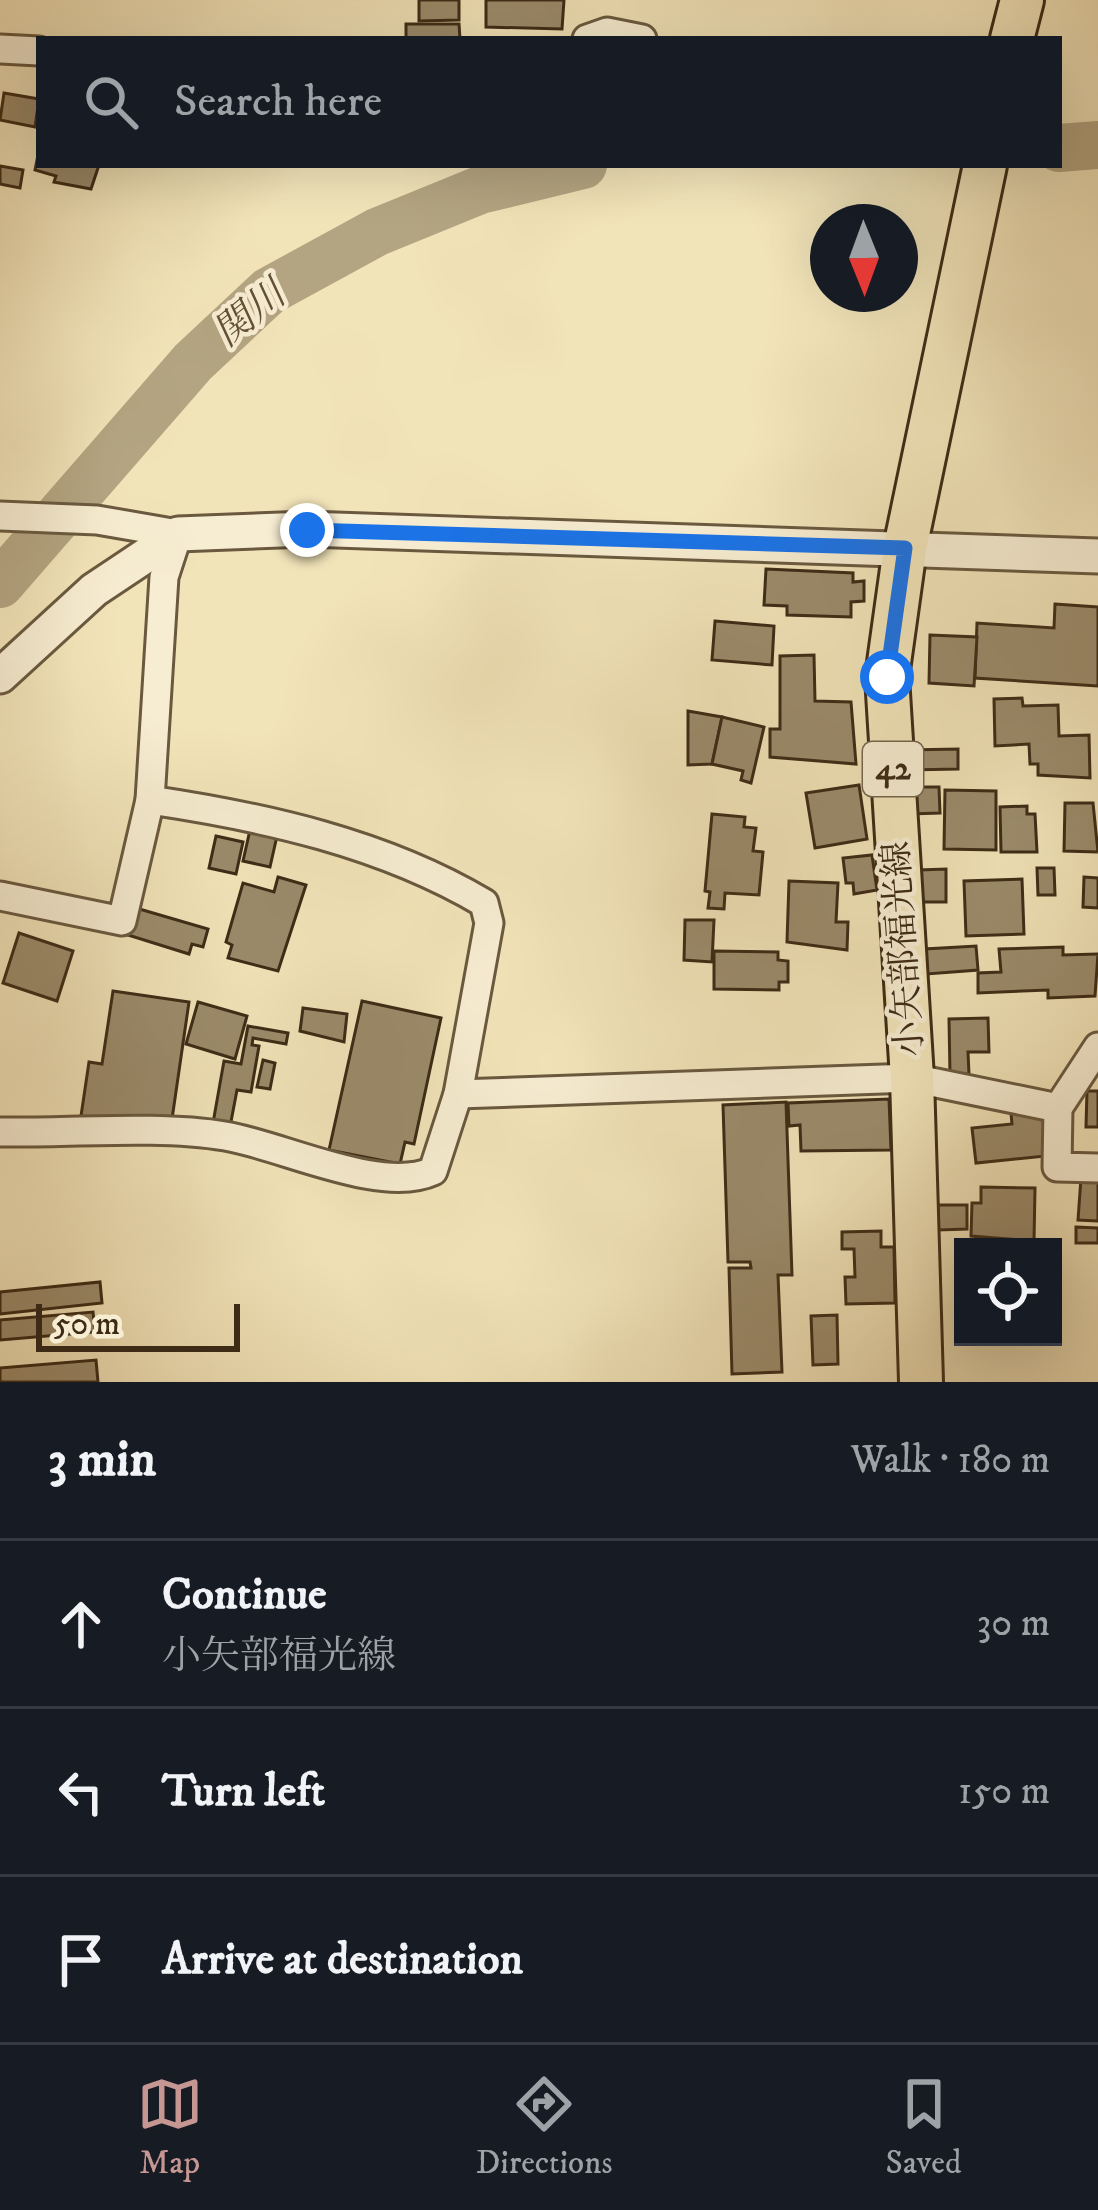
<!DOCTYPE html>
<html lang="en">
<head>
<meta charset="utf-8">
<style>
	:root { --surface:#171b24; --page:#242831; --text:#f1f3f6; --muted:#9ea1a6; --line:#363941; --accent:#c59692 }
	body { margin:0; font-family:"IM FELL DW Pica","Noto Serif JP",serif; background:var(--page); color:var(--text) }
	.controls { position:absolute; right:36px; bottom:36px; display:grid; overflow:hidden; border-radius:0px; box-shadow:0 12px 48px #0002 }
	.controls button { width:108px; height:108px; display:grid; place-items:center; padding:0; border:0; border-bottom:3px solid var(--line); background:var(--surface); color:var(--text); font:60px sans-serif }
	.compass { position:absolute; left:810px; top:204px; width:108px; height:108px; border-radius:50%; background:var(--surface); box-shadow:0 12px 48px #0002; rotate:179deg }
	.scale { position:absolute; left:36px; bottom:30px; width:204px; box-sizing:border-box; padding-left:12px; border:6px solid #3d2b16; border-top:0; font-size:33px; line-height:42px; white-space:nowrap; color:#3d2b16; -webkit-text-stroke:9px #f7edd2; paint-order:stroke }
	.stop { position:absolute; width:36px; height:36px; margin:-27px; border:9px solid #1a73e8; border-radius:50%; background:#fff }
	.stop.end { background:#1a73e8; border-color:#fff; box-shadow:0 3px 12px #0008 }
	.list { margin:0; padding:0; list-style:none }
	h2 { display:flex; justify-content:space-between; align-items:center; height:156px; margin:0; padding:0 48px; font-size:51px }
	h2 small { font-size:39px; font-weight:400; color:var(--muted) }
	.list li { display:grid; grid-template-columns:78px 1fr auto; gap:36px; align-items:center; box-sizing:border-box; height:168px; padding:0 48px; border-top:3px solid var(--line) }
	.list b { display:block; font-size:45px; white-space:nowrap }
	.list p { margin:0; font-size:39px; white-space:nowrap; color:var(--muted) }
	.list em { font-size:39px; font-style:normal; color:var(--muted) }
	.icon { flex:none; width:66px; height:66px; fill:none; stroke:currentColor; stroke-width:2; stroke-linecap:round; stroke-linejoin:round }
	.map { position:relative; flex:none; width:1098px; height:1382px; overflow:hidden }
	.search { position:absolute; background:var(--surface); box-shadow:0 12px 48px #0002; left:36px; right:36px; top:36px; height:132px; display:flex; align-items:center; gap:30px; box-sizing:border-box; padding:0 42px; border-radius:0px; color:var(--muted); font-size:45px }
	.sheet { height:660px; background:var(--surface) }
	nav { display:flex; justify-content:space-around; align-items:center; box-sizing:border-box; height:168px; border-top:3px solid var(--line); background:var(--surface); font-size:33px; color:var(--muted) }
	nav a { display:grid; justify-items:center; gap:6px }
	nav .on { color:var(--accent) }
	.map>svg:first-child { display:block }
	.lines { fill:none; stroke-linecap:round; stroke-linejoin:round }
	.river { stroke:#b4a582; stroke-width:48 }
	.building { fill:#9b8b6b; stroke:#3d2b16; stroke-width:3 }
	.minor-casing { stroke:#6a593f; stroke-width:33 }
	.tertiary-casing { stroke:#6a593f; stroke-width:39 }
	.primary-casing { stroke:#3d2b16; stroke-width:48 }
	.minor { stroke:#f7edd2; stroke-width:27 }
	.tertiary { stroke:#f7edd2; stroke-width:33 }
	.primary { stroke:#f2e4b9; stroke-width:42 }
	.route { stroke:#1a73e8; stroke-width:15 }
	.labels { text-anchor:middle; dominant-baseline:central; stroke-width:9; stroke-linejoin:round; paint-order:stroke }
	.shield { fill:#f7edd2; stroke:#75654e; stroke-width:3 }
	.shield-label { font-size:33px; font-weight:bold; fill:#3d2b16 }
	.street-label { font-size:36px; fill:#3d2b16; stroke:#f7edd2 }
	.water-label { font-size:39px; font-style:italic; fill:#615036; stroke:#f7edd2 }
</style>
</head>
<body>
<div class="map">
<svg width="1098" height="1382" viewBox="0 0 1098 1382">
	<rect width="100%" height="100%" fill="#f2e4b9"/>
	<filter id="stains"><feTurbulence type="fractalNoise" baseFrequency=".00167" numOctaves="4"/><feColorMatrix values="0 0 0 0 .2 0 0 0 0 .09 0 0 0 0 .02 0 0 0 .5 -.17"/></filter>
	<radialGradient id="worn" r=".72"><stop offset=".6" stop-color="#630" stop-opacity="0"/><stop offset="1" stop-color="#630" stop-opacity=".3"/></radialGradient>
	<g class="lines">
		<g class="river">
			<path d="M1059,148L1098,145"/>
			<path d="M0,584L193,362L269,291L377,232L480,190L583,165"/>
		</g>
	</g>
	<g class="building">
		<path d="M419,0H459V20L419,21Z"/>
		<path d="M486,0H564L562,29L486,27Z"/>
		<path d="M406,24H459L460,39H406Z"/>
		<path d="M4,93L39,99L35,127L0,120Z"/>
		<path d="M39,150V165H99L91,189L54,182L56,176L35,170Z"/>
		<path d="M0,166L23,170L20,188L0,184Z"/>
		<path d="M766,569L853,573V582L864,581V601L851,602V617L787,615V606L764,605Z"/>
		<path d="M1055,604L1098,607V686L975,678L977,623L1054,628Z"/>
		<path d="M715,621L774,626L772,665L712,660Z"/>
		<path d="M930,635L977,637L974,686L929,683Z"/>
		<path d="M814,655L815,701L851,702L856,764L770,757V729H780V656Z"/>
		<path d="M1022,698L1023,706L1058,705L1059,736L1089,735L1090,778L1038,775V764H1030L1029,744L995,746L994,699Z"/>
		<path d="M688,711L722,717L712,764L688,765Z"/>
		<path d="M722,717L764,727L751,783L741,780L743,771L712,764Z"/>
		<path d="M958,749V769L907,770L906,750Z"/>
		<path d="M859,785L867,839L815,848L806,793Z"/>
		<path d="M908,787H939L940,813L910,814Z"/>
		<path d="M945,790L996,791V850L944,849Z"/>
		<path d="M1065,803H1093L1098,852L1064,851Z"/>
		<path d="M1027,806V814H1035L1037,852H1001L1000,807Z"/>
		<path d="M712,814L745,817L744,827L756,828L753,851L763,852L759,895L725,893L724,909L708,908L710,892L705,891Z"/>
		<path d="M250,830L277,836L270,867L243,861Z"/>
		<path d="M216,836L243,842L236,874L209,868Z"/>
		<path d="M872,855L877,890L854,894L853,883H846L843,858Z"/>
		<path d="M1037,868H1054L1055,895H1038Z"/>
		<path d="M946,869V902H919V870Z"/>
		<path d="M278,877L306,885L278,971L228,958L232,945L226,942L243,883L274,892Z"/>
		<path d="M1084,877L1098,878V908L1083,907Z"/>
		<path d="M1022,879L1024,934L966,936L964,881Z"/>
		<path d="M789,881L838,883L836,922H848L847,950L787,942Z"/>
		<path d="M136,908L208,929L203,947L192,944L189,954L128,935Z"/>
		<path d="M685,920H714L712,962L684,960Z"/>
		<path d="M19,933L73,951L57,1001L3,983Z"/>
		<path d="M976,946L978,970L927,974L925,949Z"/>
		<path d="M1063,947V955L1098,954L1095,996L1048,998V990L978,993V973L1001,972L999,949Z"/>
		<path d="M714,951L778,952V960L788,961V982H779V990L714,989Z"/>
		<path d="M113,991L189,1002L171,1126L81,1116L89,1062L102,1064Z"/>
		<path d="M362,1001L441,1018L414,1144L405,1142L400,1164L329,1150Z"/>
		<path d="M198,1002L247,1016L235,1059L186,1044Z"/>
		<path d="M303,1008L347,1014L344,1042L300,1031Z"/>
		<path d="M988,1018L989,1052H968L969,1074H950L949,1019Z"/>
		<path d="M248,1026L288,1033L286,1044L253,1038L252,1045L259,1046L251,1092L237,1090L230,1127L213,1123L224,1061L241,1064Z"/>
		<path d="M263,1060L275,1063L270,1089L257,1087Z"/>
		<path d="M1087,1091H1098V1127H1086Z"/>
		<path d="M889,1099L891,1150L801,1151L800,1125L789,1126L788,1103Z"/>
		<path d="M786,1102L792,1275H778L782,1372L732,1374L729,1268H751L750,1262H728L723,1105Z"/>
		<path d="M1011,1113L1043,1116L1046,1156L976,1163L972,1128L1012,1124Z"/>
		<path d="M1081,1178L1098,1179V1221L1078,1220Z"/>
		<path d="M981,1187L1035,1188L1034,1241L971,1236L972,1203H981Z"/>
		<path d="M937,1205H967V1229L938,1230Z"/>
		<path d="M1076,1227L1098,1228V1243H1076Z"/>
		<path d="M881,1231V1247H894L895,1303L846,1304L845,1277H855L854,1249H842V1232Z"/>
		<path d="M100,1282L102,1303L0,1314V1292Z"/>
		<path d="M93,1312L95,1332L0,1340V1320Z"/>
		<path d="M837,1315L838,1364L813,1365L811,1316Z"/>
		<path d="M96,1360L98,1382H0V1368Z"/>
	</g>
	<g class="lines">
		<g class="minor-casing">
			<g id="minor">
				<path d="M587,39L607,32L642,39"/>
				<path d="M0,49L39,51"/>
				<path d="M0,516L97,520L178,534L164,577L150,800"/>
				<path d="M0,896L122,921L150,800C264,817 383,843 484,903L489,923L458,1094L912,1078L1058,1108"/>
				<path d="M1098,1047L1058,1108L1057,1167L1098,1168"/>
				<path d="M0,1132C68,1133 159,1125 225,1136C281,1145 381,1195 433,1171L458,1094"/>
			</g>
		</g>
		<g class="tertiary-casing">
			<path id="tertiary" d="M0,676L94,590L178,534L307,529L1098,556"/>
		</g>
		<g class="primary-casing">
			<g id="primary">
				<path d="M1012,39L1022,0"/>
				<path d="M921,1382L912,1078L887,677L905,548L985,165"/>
			</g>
		</g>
		<use href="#minor" class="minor"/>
		<use href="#tertiary" class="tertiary"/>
		<use href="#primary" class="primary"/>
	</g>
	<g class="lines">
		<path class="route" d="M307,530L905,548L887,677"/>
	</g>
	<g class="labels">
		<rect class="shield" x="863" y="742" width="60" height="54" rx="9"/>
		<g class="shield-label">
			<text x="893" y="769">42</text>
		</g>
		<g class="street-label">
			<text transform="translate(904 949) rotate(-94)">小矢部福光線</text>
		</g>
		<g class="water-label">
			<text transform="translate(250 314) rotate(-39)">関川</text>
		</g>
	</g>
	<rect width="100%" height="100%" filter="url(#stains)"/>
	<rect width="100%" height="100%" fill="url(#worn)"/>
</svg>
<div class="controls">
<button><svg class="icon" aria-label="locate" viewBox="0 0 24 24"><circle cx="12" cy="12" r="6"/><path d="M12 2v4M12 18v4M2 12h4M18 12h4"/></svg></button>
</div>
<svg class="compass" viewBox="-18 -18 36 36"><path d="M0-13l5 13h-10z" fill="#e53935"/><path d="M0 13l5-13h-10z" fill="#9ea1a6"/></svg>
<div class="scale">50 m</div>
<div class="stop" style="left:887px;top:677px"></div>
<div class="stop end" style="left:307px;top:530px"></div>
<div class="search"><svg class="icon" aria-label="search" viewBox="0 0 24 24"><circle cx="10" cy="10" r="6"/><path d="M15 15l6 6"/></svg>Search here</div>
</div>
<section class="sheet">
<h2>3 min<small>Walk · 180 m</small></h2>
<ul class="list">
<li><svg class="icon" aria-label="ahead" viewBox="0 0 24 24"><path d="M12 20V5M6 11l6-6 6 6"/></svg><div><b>Continue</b><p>小矢部福光線</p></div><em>30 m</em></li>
<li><svg class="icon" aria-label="left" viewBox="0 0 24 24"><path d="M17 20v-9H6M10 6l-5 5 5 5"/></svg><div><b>Turn left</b></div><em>150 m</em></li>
<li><svg class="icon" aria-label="arrive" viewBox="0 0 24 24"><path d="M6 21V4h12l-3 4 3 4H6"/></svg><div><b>Arrive at destination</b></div></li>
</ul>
</section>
<nav>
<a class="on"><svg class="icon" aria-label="map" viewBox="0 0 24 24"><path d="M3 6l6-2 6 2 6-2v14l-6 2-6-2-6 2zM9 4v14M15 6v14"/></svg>Map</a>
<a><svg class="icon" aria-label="directions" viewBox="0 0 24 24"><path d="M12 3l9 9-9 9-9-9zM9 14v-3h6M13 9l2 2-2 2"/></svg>Directions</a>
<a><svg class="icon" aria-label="saved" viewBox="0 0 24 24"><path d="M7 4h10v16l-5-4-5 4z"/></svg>Saved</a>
</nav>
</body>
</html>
